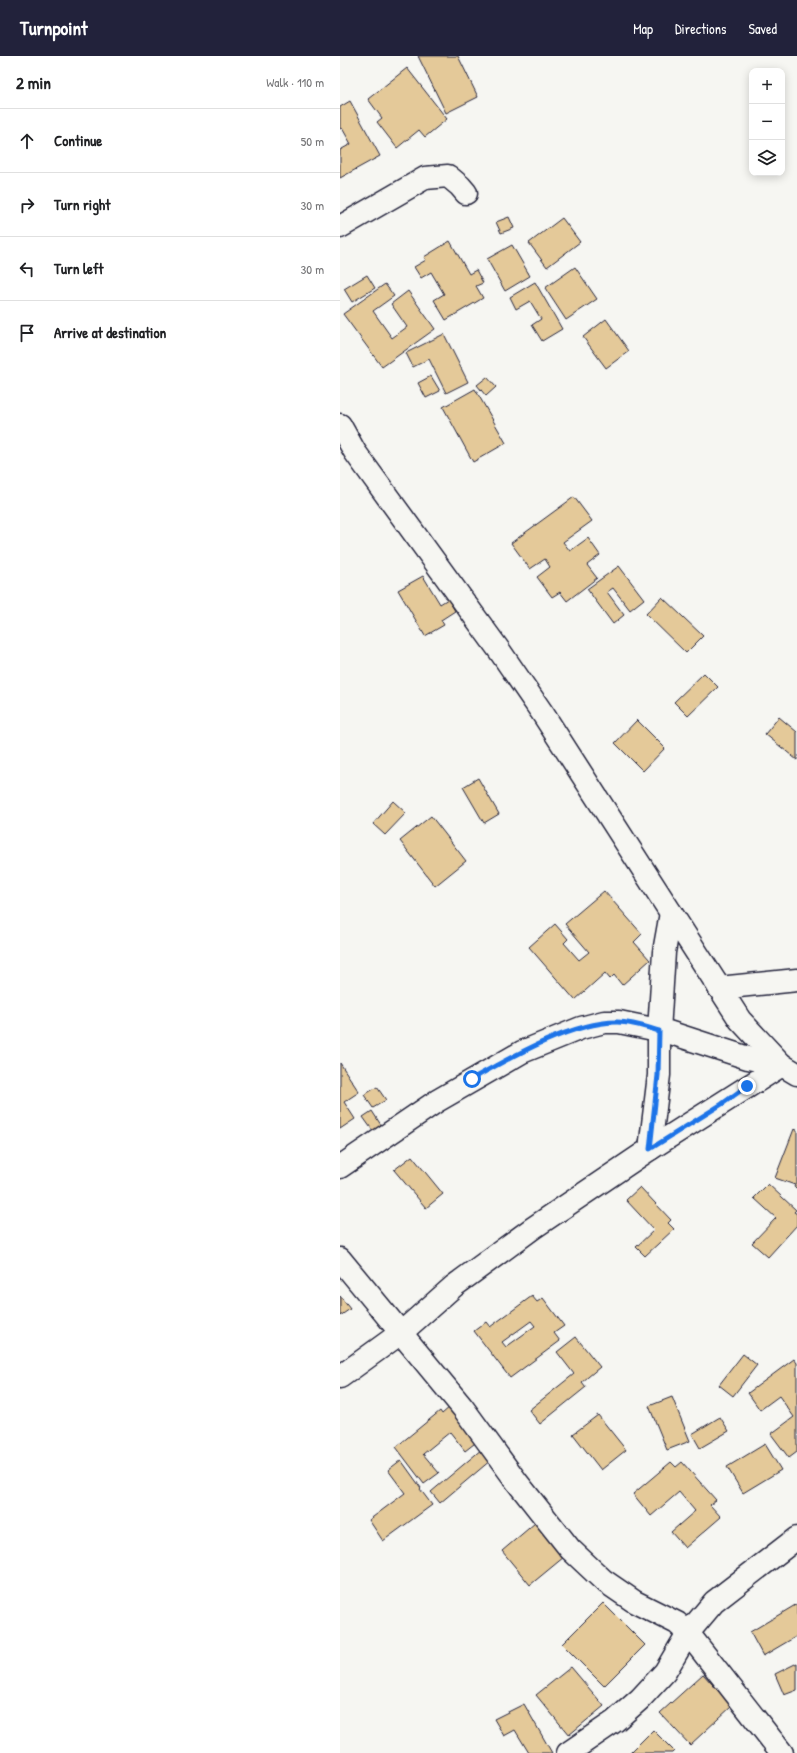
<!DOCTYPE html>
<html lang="en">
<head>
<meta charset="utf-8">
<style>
	:root { --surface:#fff; --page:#f6f6f6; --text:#202124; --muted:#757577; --line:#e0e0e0; --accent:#22223b }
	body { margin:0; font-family:"Patrick Hand",sans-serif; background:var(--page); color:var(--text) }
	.controls { position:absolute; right:12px; top:12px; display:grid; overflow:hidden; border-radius:8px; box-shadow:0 2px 10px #0003 }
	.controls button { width:36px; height:36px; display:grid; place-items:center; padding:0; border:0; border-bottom:1px solid var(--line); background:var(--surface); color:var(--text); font:20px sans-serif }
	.stop { position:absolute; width:12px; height:12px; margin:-9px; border:3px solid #1a73e8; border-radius:50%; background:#fff }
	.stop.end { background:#1a73e8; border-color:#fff; box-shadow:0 1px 4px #0008 }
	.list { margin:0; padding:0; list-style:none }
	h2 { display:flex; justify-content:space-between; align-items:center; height:52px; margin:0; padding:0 16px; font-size:17px }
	h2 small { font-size:13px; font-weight:400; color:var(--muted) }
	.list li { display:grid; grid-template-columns:26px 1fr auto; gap:12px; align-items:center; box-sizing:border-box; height:64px; padding:0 16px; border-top:1px solid var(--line) }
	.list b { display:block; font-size:15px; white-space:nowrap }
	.list em { font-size:13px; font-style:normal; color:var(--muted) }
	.icon { flex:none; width:22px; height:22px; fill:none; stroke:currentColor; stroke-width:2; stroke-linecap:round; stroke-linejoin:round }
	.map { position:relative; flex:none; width:457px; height:1697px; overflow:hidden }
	header { display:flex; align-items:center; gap:24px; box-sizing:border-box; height:56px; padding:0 20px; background:var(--accent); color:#fff }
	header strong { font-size:19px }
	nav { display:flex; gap:22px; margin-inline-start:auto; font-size:14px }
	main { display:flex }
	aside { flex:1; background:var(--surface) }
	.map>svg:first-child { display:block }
	.building { fill:#e4c999; stroke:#22223b; fill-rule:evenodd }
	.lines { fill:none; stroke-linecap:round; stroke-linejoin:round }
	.minor-casing { stroke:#22223b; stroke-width:25 }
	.minor { stroke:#f6f6f2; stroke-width:22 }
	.route { stroke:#1a73e8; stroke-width:5 }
</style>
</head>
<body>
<header>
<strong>Turnpoint</strong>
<nav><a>Map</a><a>Directions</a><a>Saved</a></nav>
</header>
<main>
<aside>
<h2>2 min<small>Walk · 110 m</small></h2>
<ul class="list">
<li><svg class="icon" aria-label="ahead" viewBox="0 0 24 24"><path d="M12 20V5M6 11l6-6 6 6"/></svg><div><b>Continue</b></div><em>50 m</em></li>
<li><svg class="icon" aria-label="right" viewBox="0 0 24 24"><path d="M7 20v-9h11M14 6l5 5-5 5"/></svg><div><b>Turn right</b></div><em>30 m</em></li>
<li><svg class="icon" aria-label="left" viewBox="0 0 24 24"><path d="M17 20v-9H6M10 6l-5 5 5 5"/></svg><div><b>Turn left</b></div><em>30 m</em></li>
<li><svg class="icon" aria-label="arrive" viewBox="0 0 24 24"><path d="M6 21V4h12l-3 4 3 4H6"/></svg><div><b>Arrive at destination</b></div></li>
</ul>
</aside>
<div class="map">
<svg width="457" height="1697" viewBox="0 0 457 1697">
	<rect width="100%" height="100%" fill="#f6f6f2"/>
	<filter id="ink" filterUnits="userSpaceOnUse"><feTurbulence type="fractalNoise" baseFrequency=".025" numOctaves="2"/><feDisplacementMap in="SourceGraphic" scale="8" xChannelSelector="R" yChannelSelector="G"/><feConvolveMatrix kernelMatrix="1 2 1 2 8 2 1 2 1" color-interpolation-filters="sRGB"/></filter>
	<g filter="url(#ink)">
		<g class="building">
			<path d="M78,0H118L138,41L106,57Z"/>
			<path d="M67,12L107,63L85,81L79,74L57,92L37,66L42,62L28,43Z"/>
			<path d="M10,45L40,100L0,122V94L11,88L2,72L0,73V51Z"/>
			<path d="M169,161L174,172L161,177L156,166Z"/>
			<path d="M222,162L240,186L207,211L189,187Z"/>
			<path d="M110,185L129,218L136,214L143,227L136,230L143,242L106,264L94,244L104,238L91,216L81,222L74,211L86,204L84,201Z"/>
			<path d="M172,189L190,220L165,235L147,203Z"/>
			<path d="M235,211L257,243L226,264L205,232Z"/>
			<path d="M27,219L35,232L12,246L4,233Z"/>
			<path d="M195,226L222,273L202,285L192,269L201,263L190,245L176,253L170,241Z"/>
			<path d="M45,228L54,240L33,255L52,282L67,271L51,248L68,235L95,273L42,311L3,258Z"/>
			<path d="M266,263L289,295L266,312L243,281Z"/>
			<path d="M104,278L128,326L106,337L89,303L73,311L66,297Z"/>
			<path d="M91,320L100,335L86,342L78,327Z"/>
			<path d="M147,321L156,331L146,340L137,329Z"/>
			<path d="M135,333L166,387L133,406L103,351Z"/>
			<path d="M234,441L252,465L223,486L230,495L248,482L260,499L247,509L257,522L227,545L220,536L212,541L197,521L210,511L205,503L190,513L171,487Z"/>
			<path d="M279,510L304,543L290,554L273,532L267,536L284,559L273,568L247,533Z"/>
			<path d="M83,520L100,548L108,543L115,555L101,564L104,569L85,580L58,534Z"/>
			<path d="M322,541L363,580L346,597L306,558Z"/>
			<path d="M364,617L378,631L348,660L334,646Z"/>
			<path d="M439,661L457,676V704L425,678Z"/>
			<path d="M297,664L325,692L303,715L275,687Z"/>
			<path d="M138,722L159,758L144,767L123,731Z"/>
			<path d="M53,745L66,757L45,779L33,768Z"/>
			<path d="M91,760L126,805L95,830L60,785Z"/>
			<path d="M264,835L302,878L294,886L310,904L282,929L274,919L270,923L265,917L235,944L189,891L215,868L228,883L224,887L239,904L249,896L225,868Z"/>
			<path d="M0,1007L19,1036L4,1046L15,1063L0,1073Z"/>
			<path d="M37,1031L46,1044L33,1052L24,1039Z"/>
			<path d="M32,1055L41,1069L33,1075L23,1061Z"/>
			<path d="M454,1073L457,1074V1132L454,1131L455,1129L435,1122Z"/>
			<path d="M72,1100L103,1138L86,1152L54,1114Z"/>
			<path d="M428,1128L456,1154L454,1156L457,1158V1169L428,1201L412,1187L436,1162L414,1142Z"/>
			<path d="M300,1131L331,1164L328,1167L334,1173L305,1200L296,1191L314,1174L286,1144Z"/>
			<path d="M0,1240L10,1253L0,1260Z"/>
			<path d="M192,1240L197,1246L203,1242L224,1270L214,1277L220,1285L170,1322L134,1275L146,1266L150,1271ZM191,1265L195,1270L166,1291L162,1286Z"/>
			<path d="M236,1281L260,1311L242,1326L246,1331L200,1368L189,1354L234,1318L217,1296Z"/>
			<path d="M403,1298L417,1309L393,1340L379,1329Z"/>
			<path d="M454,1303L457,1307V1396L449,1402L431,1378L454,1361L439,1340L420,1354L408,1337Z"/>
			<path d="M332,1341L350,1385L327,1394L309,1350Z"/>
			<path d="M111,1350L139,1384L125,1395L110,1376L83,1398L99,1417L84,1428L56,1391L100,1355L102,1358Z"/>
			<path d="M258,1359L286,1394L261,1414L233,1378Z"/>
			<path d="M380,1361L389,1375L360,1392L352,1378Z"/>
			<path d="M425,1388L441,1414L403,1437L387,1411Z"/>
			<path d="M142,1393L151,1404L100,1447L91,1436Z"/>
			<path d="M61,1404L81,1432L80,1433L92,1449L43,1485L29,1464L65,1437L48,1414Z"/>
			<path d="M331,1406L336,1411L342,1406L376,1444L370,1449L381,1461L345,1492L331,1476L355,1455L339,1436L311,1460L293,1438Z"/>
			<path d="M195,1467L224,1501L190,1529L162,1495Z"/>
			<path d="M263,1547L305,1589L264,1630L222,1588Z"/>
			<path d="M457,1548V1580L423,1600L410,1576Z"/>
			<path d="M457,1607V1634L444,1639L435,1618Z"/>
			<path d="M231,1611L264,1650L229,1679L196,1639Z"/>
			<path d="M363,1618L392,1650L350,1689L320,1657Z"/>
			<path d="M184,1648L212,1697H189L175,1674L164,1680L154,1663Z"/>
			<path d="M313,1674L334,1695L332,1697H290Z"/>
		</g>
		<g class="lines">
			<g class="minor-casing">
				<g id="minor">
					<path d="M0,171L85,122L108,120L120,130L126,137"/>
					<path d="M0,369L15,396L159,594L203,658L400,964L442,1009L457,1018"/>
					<path d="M379,932L457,924"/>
					<path d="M310,1093L319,1019V975L324,896L331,857"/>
					<path d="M0,1111L97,1045L182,996L241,972L264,966H279L328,976L408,1002L442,1009"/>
					<path d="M0,1203L123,1352L177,1426L230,1493L263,1524L295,1546L337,1567L348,1577L442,1697"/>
					<path d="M0,1321L62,1276L114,1230L193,1172L310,1093L442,1009"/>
					<path d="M228,1697L275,1665L300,1643L325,1616L348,1577L374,1546L457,1482"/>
				</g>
			</g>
			<use href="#minor" class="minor"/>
		</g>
	</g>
	<g class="lines" filter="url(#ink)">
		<path class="route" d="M132,1023C171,1001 232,966 277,966C291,966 306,971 319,975L318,1019L310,1093L382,1048L407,1030"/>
	</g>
</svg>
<div class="controls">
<button>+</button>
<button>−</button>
<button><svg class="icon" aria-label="layers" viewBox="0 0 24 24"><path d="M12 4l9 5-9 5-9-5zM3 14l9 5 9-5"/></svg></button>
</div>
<div class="stop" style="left:132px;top:1023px"></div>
<div class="stop end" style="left:407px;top:1030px"></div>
</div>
</main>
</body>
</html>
